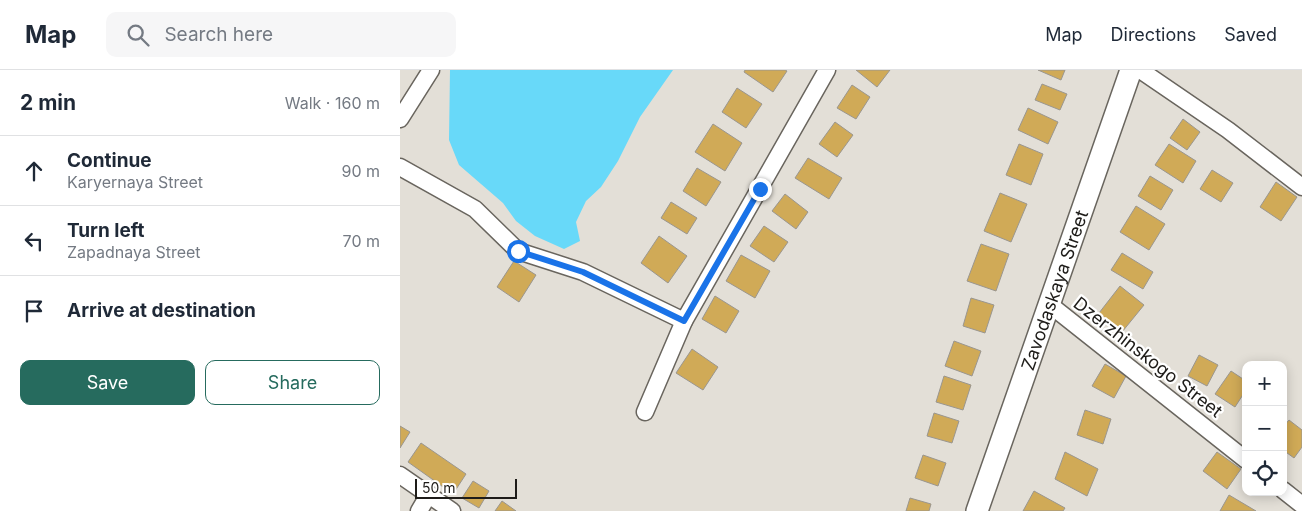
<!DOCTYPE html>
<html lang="en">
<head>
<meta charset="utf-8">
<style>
	:root { --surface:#fff; --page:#f6f6f7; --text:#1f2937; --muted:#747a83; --line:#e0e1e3; --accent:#266b5e }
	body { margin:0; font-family:Inter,sans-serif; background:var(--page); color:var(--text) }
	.controls { position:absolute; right:15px; bottom:15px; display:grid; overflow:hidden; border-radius:10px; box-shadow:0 2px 12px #0003 }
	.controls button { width:45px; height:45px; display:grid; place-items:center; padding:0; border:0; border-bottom:1px solid var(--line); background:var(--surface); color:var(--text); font:25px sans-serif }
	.scale { position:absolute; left:15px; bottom:12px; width:102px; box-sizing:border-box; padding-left:5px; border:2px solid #1e1c19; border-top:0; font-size:14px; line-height:18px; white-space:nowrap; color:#1e1c19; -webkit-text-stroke:4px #fff; paint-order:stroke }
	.stop { position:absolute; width:15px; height:15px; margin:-11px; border:4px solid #1a73e8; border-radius:50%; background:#fff }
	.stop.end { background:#1a73e8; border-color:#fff; box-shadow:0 1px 5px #0008 }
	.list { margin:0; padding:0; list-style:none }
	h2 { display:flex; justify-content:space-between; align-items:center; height:65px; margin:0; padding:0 20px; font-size:21px }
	h2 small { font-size:16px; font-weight:400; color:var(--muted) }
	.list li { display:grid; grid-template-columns:32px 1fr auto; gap:15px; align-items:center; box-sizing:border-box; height:70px; padding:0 20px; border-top:1px solid var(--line) }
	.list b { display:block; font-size:19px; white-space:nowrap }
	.list p { margin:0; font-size:16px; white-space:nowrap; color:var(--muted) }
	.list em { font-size:16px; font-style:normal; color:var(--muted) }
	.actions { display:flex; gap:10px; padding:15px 20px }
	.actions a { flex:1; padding:11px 0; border:1px solid var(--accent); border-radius:10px; text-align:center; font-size:18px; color:var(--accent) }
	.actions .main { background:var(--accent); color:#fff }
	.icon { flex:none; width:28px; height:28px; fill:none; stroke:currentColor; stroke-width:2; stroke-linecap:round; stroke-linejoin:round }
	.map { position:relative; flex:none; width:902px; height:441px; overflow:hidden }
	header { display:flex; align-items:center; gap:30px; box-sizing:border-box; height:70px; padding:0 25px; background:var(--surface); border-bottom:1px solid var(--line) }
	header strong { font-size:24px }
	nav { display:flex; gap:28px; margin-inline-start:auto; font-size:18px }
	.search { width:350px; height:45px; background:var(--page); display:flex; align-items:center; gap:12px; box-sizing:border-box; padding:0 18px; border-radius:10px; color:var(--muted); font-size:19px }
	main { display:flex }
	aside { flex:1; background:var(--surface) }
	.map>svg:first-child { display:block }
	.water { fill:#68d9f9 }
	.building { fill:#d0aa57; stroke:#9a968f }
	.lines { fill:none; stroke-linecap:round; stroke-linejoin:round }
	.minor-casing { stroke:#69655e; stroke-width:19 }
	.major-casing { stroke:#69655e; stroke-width:24 }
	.minor { stroke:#fff; stroke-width:16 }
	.major { stroke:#fff; stroke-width:21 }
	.route { stroke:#1a73e8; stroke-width:6 }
	.labels { text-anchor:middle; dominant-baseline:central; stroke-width:4.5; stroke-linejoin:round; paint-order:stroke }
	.street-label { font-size:18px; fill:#1e1c19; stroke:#fff }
</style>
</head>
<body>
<header>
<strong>Map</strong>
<div class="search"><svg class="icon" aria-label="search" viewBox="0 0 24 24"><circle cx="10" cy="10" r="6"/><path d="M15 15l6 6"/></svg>Search here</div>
<nav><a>Map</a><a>Directions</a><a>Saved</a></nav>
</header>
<main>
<aside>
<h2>2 min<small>Walk · 160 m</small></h2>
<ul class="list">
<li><svg class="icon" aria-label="ahead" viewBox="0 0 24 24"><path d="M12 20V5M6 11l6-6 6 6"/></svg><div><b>Continue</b><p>Karyernaya Street</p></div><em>90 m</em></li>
<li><svg class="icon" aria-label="left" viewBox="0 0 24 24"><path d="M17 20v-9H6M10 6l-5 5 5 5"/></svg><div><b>Turn left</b><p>Zapadnaya Street</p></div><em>70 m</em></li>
<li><svg class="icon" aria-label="arrive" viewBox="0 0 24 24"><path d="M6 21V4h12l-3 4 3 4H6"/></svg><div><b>Arrive at destination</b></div></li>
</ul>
<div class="actions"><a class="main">Save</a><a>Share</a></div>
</aside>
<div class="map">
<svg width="902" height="441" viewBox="0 0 902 441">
	<rect width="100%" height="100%" fill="#e3dfd7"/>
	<path class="water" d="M50,0H273L240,47L218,91L201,117L186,131L176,152L180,171L164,179L135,166L116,151L103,133L59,95L49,70Z"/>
	<g class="building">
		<path d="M345,0H385L387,1L373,22L344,2Z"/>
		<path d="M456,0H490L477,17Z"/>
		<path d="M638,0H665L661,10Z"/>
		<path d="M642,14L667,24L660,40L635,30Z"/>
		<path d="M452,15L470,27L456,49L437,38Z"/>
		<path d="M337,18L362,34L346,58L322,42Z"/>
		<path d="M628,38L658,52L648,74L618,60Z"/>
		<path d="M783,49L800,62L787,80L770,68Z"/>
		<path d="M435,52L453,65L437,87L419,74Z"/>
		<path d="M313,54L342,73L325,101L295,82Z"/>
		<path d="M619,74L643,84L631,115L606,105Z"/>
		<path d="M769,74L796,91L783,113L755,95Z"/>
		<path d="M408,88L442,108L429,129L395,108Z"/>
		<path d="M297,98L321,112L306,136L283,121Z"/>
		<path d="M812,100L833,113L821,132L800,119Z"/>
		<path d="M750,106L773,120L761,140L738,126Z"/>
		<path d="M876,112L897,127L881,151L860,137Z"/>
		<path d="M600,123L627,134L611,172L584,161Z"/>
		<path d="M385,124L408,142L396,159L372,141Z"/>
		<path d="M271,132L297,148L287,164L261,148Z"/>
		<path d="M736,136L765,154L749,180L720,162Z"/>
		<path d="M364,156L388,172L374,192L350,176Z"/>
		<path d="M259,166L287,186L268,213L241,193Z"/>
		<path d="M581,174L609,184L596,221L567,211Z"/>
		<path d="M722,183L753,202L743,219L711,200Z"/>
		<path d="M341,185L370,201L355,228L326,211Z"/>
		<path d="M114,191L136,205L119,232L97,217Z"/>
		<path d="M720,216L744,235L722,262L699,243Z"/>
		<path d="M315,226L339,241L326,263L302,249Z"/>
		<path d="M571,228L594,235L585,263L563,256Z"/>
		<path d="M554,271L581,281L572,306L545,296Z"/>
		<path d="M292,279L318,297L303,320L276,303Z"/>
		<path d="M799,285L818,295L807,316L788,306Z"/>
		<path d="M705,294L726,306L714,328L692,316Z"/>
		<path d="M831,301L846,311V320L835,337L815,324Z"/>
		<path d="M544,306L571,315L563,340L536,332Z"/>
		<path d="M685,340L711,349L703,374L677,365Z"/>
		<path d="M534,343L559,351L552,373L527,366Z"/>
		<path d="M889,350L902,360V377L894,388L883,380V357Z"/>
		<path d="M0,356L10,362L0,378Z"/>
		<path d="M21,373L66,404L53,424L8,392Z"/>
		<path d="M665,382L698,399L687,426L655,409Z"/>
		<path d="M817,382L841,399L827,419L803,401Z"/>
		<path d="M523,385L546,393L538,416L515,408Z"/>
		<path d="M73,411L89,421L79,438L62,428Z"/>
		<path d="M634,421L665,438L663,441H623Z"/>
		<path d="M829,425L856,441H820Z"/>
		<path d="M510,428L531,434L529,441H506Z"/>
		<path d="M102,431L116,441H95Z"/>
	</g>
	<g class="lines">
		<g class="minor-casing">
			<g id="minor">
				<path d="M740,0L828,60L902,117"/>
				<path d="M0,49L31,0"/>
				<path d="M0,97L75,139L118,181L183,202L284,251"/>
				<path d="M649,234L846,390"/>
				<path d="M245,342L284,251L427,0"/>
				<path d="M0,405L52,441"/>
				<path d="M883,420L902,435"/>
				<path d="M19,441L29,424"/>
			</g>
		</g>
		<g class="major-casing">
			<g id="major">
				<path id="s1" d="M577,441L731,0"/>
			</g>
		</g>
		<use href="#minor" class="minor"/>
		<use href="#major" class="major"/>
	</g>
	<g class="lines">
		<path class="route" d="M118,181L183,202L284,251L360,119"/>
	</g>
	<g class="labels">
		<g class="street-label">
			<text stroke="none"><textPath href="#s1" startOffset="234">Zavodaskaya Street</textPath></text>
			<text transform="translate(748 287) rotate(38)">Dzerzhinskogo Street</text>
		</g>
	</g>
</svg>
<div class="controls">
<button>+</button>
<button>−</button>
<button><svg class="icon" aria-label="locate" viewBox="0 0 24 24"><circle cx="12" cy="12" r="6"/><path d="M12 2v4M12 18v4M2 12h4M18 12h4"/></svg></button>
</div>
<div class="scale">50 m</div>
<div class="stop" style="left:118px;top:181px"></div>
<div class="stop end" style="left:360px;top:119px"></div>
</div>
</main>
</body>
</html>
